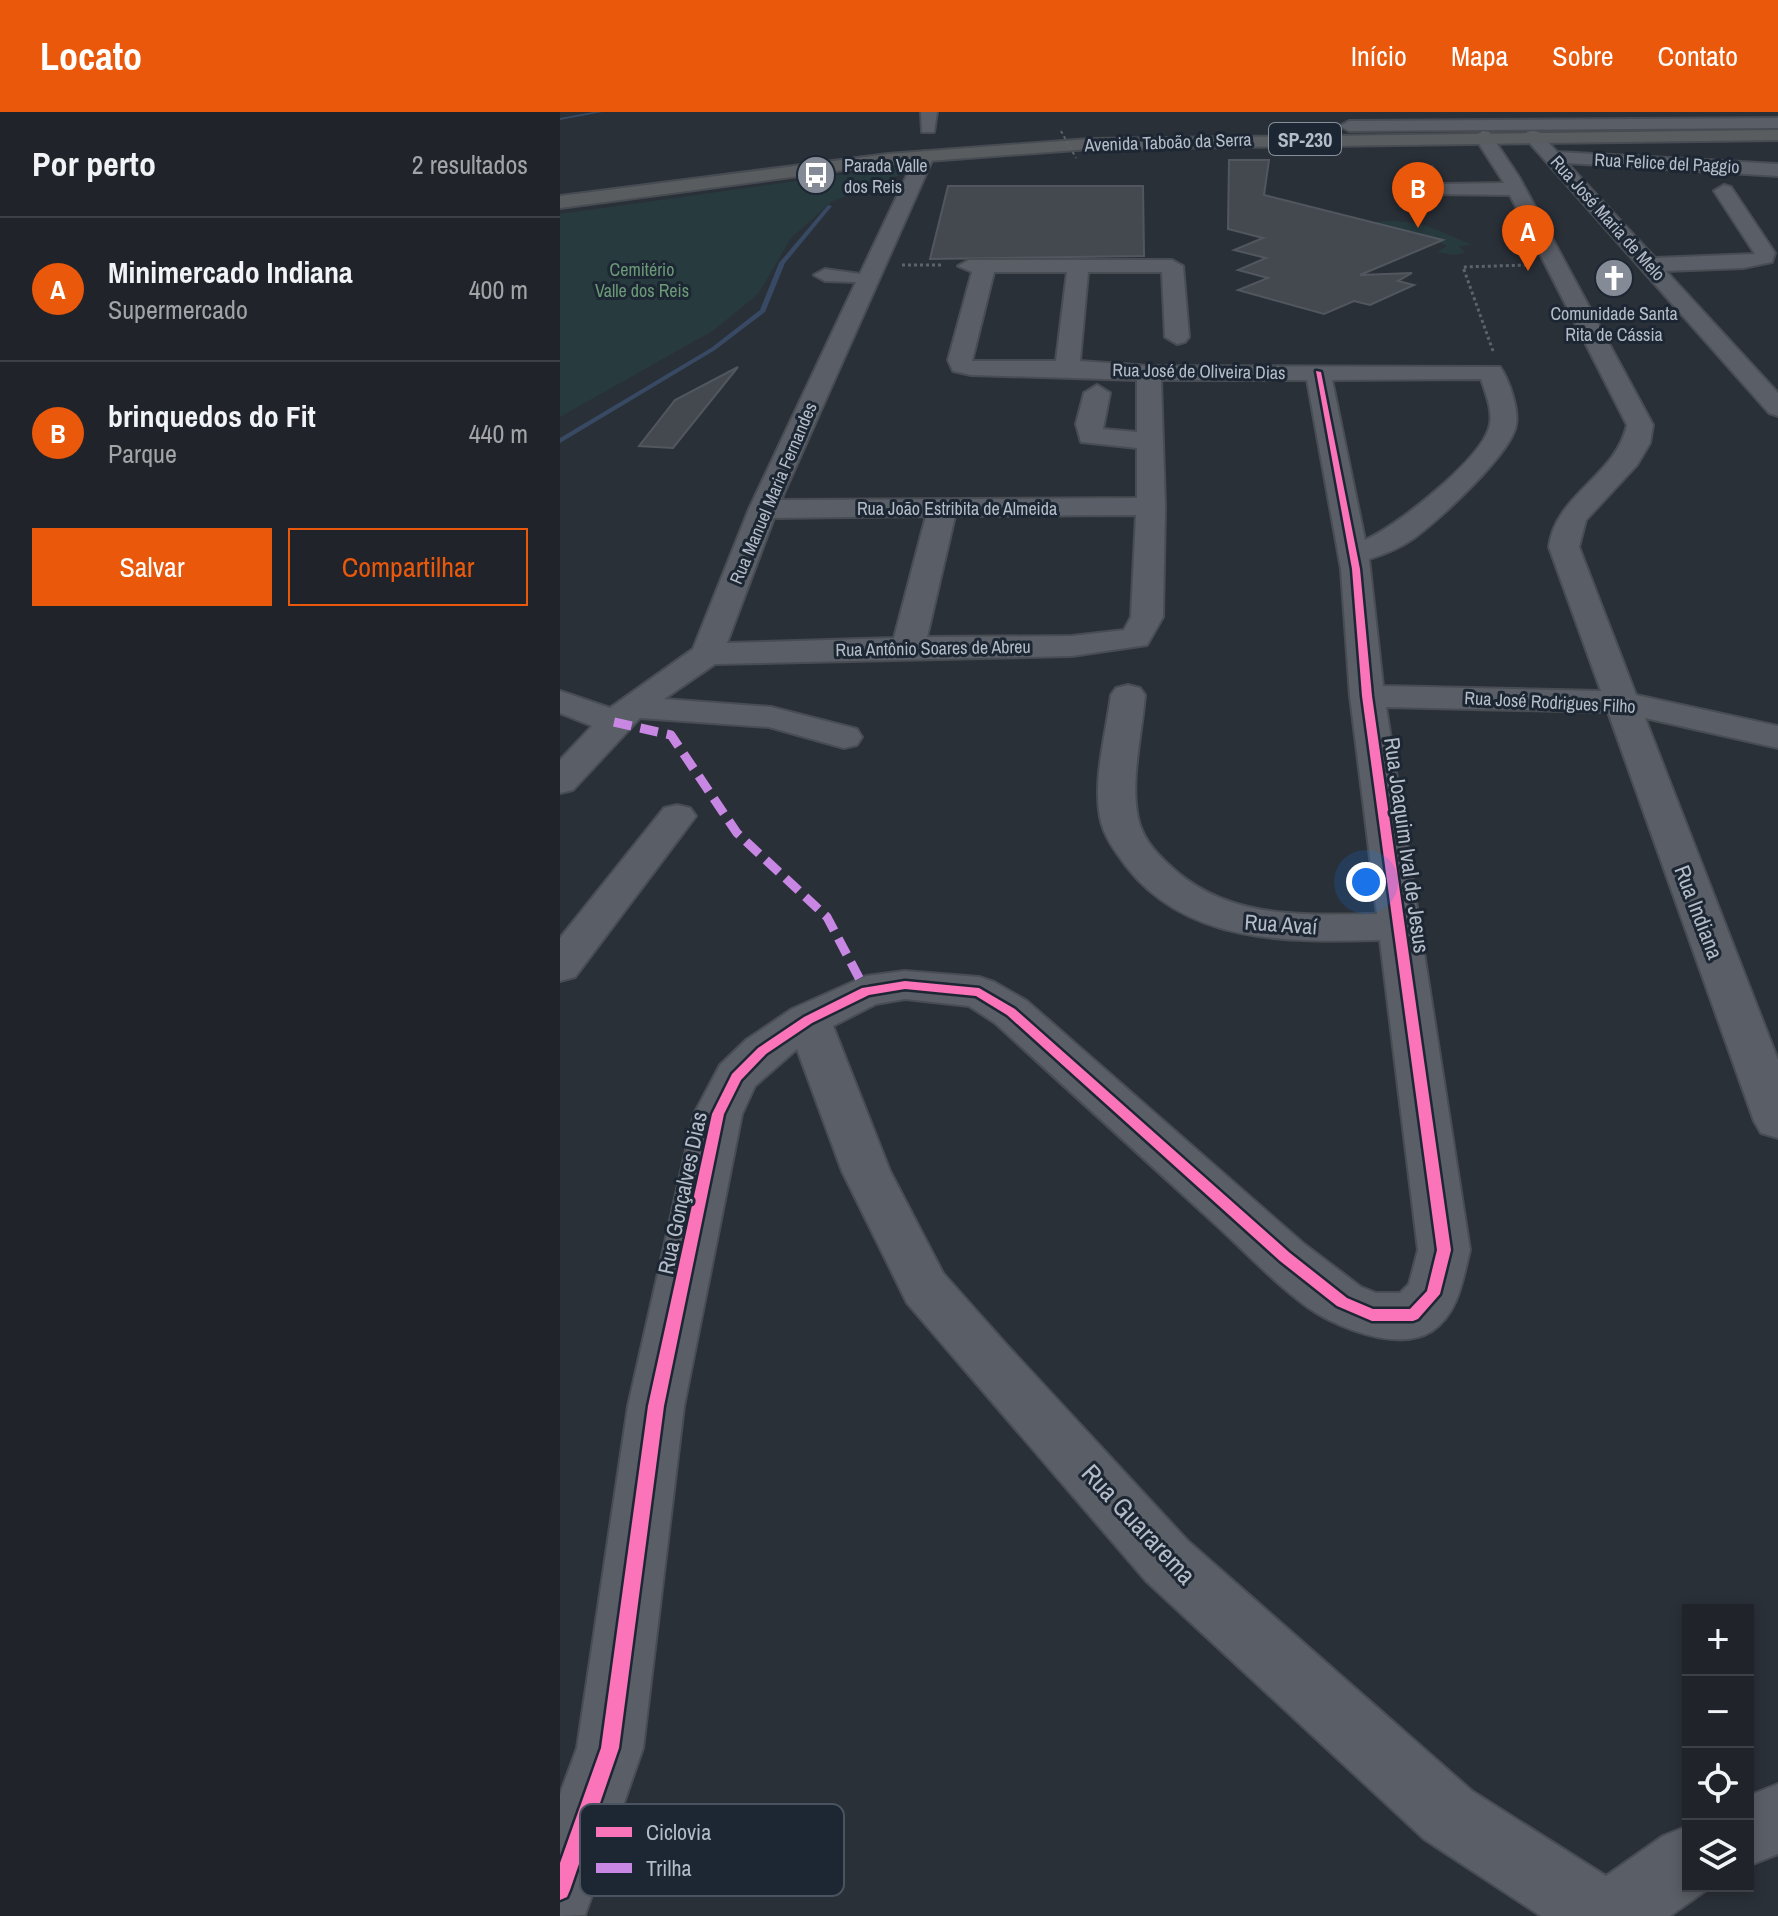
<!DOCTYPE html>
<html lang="pt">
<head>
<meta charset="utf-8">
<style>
	:root { --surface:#20242a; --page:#2d3036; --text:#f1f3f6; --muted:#a2a4a8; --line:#3d4147; --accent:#ea580c }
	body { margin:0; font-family:"Archivo Narrow",sans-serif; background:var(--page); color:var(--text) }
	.controls { position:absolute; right:24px; bottom:24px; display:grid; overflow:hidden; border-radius:0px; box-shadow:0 4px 12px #0003 }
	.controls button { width:72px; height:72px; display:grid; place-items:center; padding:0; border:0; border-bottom:2px solid var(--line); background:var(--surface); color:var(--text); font:40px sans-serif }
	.you { position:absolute; left:806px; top:770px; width:28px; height:28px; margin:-20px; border:6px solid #fff; border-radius:50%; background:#1a73e8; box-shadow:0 0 0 12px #1a73e833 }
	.badge { display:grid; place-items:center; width:52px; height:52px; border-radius:50%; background:var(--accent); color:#fff; font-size:26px; font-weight:700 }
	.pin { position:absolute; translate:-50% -66px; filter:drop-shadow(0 2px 4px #0008) }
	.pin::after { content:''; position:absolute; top:42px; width:28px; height:24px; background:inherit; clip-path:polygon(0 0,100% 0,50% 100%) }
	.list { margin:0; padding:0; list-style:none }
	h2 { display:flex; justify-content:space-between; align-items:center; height:104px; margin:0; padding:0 32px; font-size:34px }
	h2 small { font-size:26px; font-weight:400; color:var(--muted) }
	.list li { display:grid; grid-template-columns:52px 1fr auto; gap:24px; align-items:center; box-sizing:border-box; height:144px; padding:0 32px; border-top:2px solid var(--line) }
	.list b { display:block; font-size:30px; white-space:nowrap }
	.list p { margin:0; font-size:26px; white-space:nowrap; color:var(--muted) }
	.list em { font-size:26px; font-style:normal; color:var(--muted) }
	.actions { display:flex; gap:16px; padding:24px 32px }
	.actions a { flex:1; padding:18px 0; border:2px solid var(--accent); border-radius:0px; text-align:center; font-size:28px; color:var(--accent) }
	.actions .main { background:var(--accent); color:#fff }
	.icon { flex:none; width:44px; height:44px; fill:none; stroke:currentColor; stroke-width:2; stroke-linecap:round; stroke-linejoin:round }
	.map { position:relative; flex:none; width:1218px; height:1804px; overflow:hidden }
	header { display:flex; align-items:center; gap:48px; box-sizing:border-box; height:112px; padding:0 40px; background:var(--accent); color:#fff }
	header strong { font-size:38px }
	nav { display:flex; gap:44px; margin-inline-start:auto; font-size:28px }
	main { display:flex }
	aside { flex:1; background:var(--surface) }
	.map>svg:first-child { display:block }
	.green { fill:#273a3e }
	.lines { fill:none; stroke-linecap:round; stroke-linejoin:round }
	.stream { fill:#384963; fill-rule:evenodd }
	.building { fill:#444950; stroke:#52575f; stroke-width:2 }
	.minor-casing { stroke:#484c53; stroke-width:4 }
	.highway-casing { stroke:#474c53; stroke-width:4 }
	.path { stroke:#5d636a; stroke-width:3; stroke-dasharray:3 3; stroke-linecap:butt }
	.minor { fill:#5a5e66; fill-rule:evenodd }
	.highway { fill:#5a5d60; fill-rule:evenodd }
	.path-bridge { stroke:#5d636a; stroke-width:2; stroke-dasharray:3 3; stroke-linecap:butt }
	.quiet { stroke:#c787e3; stroke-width:9; stroke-dasharray:18 9; stroke-linecap:butt }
	.cycleway-casing { stroke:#1d2633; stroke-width:5 }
	.cycleway { fill:#fb73b8; fill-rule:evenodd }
	.labels { text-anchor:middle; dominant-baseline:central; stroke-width:6; stroke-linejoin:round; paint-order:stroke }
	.far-street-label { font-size:18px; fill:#b4bcc9; stroke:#1d2633 }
	.far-poi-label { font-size:18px; fill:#b4bcc9; stroke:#1d2633; text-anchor:start }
	.far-park-label { font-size:18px; fill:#6b9a76; stroke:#1d2633 }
	.shield { fill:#1d2633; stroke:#878f9c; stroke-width:2 }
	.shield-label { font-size:20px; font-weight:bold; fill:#b4bcc9 }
	.street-label { font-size:22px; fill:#b4bcc9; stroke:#1d2633 }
	.near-street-label { font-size:26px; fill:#b4bcc9; stroke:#1d2633 }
	.key { fill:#1d2633; stroke:#4a5360; stroke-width:2 }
	.key-label { font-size:22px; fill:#b4bcc9 }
</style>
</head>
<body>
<header>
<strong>Locato</strong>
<nav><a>Início</a><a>Mapa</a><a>Sobre</a><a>Contato</a></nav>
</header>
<main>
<aside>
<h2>Por perto<small>2 resultados</small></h2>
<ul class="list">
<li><span class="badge">A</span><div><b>Minimercado Indiana</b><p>Supermercado</p></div><em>400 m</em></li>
<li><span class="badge">B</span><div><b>brinquedos do Fit</b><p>Parque</p></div><em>440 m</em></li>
</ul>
<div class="actions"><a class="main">Salvar</a><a>Compartilhar</a></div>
</aside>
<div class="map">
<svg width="1218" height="1804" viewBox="0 0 1218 1804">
	<rect width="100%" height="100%" fill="#2a3038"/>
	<g class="green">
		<path d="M343,54L340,63L271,90L231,126L198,182L154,218L0,305V102Z"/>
		<path d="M837,109C873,112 881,121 913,133L899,134L905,141L893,143L877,140L887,134L876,129L750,112Z"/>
	</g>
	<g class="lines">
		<g class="stream">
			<path d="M33,0H42L0,8V6Z"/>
			<path d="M268,93L272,94L225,151L205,200L155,238L0,331V326L151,236L200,198L219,151Z"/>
		</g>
	</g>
	<g class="building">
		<path d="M669,48H709L704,83L883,128L800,163L852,161L838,169L854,173L810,193L794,189L764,202L678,178L708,166L678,158L706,146L674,138L703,126L668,117Z"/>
		<path d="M388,74H583L584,144L370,147Z"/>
		<path d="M178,255L113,336L79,334L115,288Z"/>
	</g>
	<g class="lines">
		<g class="minor-casing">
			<g id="minor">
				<path d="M361,0H377L374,20H362Z"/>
				<path d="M1218,6V16L789,19L780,14L789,9Z"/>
				<path d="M923,19L929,20L959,65L1093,313L1090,331L1077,353L1026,408L1019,435L1076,583L1218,614V636L1085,606L1218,948V1026L1201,1021L1194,1009L1048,600L826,595L910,1138C903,1166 899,1201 872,1219C842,1238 795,1221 767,1207C731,1189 686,1140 655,1112C582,1045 509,978 435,911L409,894L345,887L316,892L273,914L330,1059L383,1161L446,1232L628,1429L912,1679L1046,1764L1103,1724L1128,1714V1774H1152L1110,1804H981L864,1727L586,1469L347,1191L282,1059L237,937L195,974L182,1002L124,1294L83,1636L25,1803L0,1804V1682L17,1636L68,1294L134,1002L160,953L186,928L232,897L306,864L345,859L419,865L434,870L467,889L743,1131L801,1175L816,1181H840L849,1172L858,1138L820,828C730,830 627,833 566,754C555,739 543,723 540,705C533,667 546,622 551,583L556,576L568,573L580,576L585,583C582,622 570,668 578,706C582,725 594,739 608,752C666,808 741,803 817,802L790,584L781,457L747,268H601L605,394L603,505L587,533L512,544L155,552L104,587L211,595L297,617L302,625L297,633L284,636L209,615L80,606L13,678L0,681V648L32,614L0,601V579L50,596L133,537L189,397L296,170L265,169L254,163L265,157L300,162L356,44L365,39L374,44L221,388L577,386V336L521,330L516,312L524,281L537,273L550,281L543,317L577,320V268L411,263L393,259L388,248L412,160L398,154L409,148H612L623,154L629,225L625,230L617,232L605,225L602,160H528L520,249L589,254L940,255C949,268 959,297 956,313C952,341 878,409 854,426C840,436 825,442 809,447L823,574L1041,579L989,435C995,383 1056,364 1067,313L950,83L869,82L856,59L858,55H872L882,72L944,71L914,24ZM434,160H507L496,249H412ZM921,267C926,282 934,301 929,316C920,348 836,415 805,428L772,268ZM576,403L571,505L564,518L512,524L367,525L395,404ZM366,404L334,526L167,531L214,406Z"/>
				<path d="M973,19L979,20L997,40L1218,52V64L1007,51L1095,146L1195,142L1154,79L1164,73L1171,75L1215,141L1212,150L1183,156L1106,159L1218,281V304L1209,301L967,28V20Z"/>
				<path d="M117,693L130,696L136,704L15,865L0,869V826L104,696Z"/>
				<path d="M1218,1672V1742L1188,1754V1684Z"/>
			</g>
		</g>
		<g class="highway-casing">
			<path id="highway" d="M1218,18V28L530,37L328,52L0,96V84L328,42L530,27Z"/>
		</g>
		<g class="path">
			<path d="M342,153H384"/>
			<path d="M933,239L903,155L968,153"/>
		</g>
		<use href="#minor" class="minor"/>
		<use href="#highway" class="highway"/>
		<path class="path-bridge" d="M501,19L516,46"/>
		<path class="quiet" d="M54,610L111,623L177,721L267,805L306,879"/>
		<g class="cycleway-casing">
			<path id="cycleway" d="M756,259L761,260L800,457L812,584L891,1138L880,1182L858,1207L853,1209H812L777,1194L720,1149L447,903L416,884L345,877L309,883L252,911L206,942L181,968L164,1002L104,1294L59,1636L10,1778L7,1785L0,1788V1751L41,1636L88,1294L152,1002L172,962L198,936L244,905L302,876L345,869L419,876L455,897L730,1141L787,1186L813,1197H850L867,1179L877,1138L802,584L792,457Z"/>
		</g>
		<use href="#cycleway" class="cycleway"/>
	</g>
	<defs>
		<g id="bus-disc" transform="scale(2)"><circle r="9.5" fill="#848b96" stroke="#1d2633"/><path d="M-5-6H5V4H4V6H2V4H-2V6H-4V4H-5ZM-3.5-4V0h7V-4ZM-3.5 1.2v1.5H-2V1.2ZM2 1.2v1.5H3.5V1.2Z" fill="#fff"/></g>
		<g id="church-disc" transform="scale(2)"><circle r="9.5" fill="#848b96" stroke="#1d2633"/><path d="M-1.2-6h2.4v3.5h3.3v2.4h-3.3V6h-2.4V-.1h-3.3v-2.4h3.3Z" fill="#fff"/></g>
	</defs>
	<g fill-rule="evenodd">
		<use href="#bus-disc" x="256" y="63"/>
		<use href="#church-disc" x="1054" y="166"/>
	</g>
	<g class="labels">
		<g class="far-street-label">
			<text transform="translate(608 30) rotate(-2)">Avenida Taboão da Serra</text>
			<text transform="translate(1107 51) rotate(3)">Rua Felice del Paggio</text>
			<text transform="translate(1048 106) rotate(48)">Rua José Maria de Melo</text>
			<text transform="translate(639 259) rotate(1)">Rua José de Oliveira Dias</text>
			<text transform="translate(213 381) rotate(-67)">Rua Manuel Maria Fernandes</text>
			<text x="397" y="396">Rua João Estribita de Almeida</text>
			<text transform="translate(373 536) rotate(-1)">Rua Antônio Soares de Abreu</text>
			<text transform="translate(990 590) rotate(3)">Rua José Rodrigues Filho</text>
		</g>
		<g class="far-poi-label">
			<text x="284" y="53">Parada Valle<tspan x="284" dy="21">dos Reis</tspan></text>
			<text x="1054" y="201" text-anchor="middle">Comunidade Santa<tspan x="1054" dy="21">Rita de Cássia</tspan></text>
		</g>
		<g class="far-park-label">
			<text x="82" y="157">Cemitério<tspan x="82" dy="21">Valle dos Reis</tspan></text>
		</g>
		<rect class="shield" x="709" y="11" width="72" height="32" rx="6"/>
		<g class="shield-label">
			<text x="745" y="27">SP-230</text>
		</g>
		<g class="street-label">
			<text transform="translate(847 733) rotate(82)">Rua Joaquim Ival de Jesus</text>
			<text transform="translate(1139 800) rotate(69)">Rua Indiana</text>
			<text transform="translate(721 812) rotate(4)">Rua Avaí</text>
			<text transform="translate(122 1081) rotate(-78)">Rua Gonçalves Dias</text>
		</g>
		<g class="near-street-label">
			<text transform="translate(579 1412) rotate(47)">Rua Guararema</text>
		</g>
	</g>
	<rect x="20" y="1692" width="264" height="92" rx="12" class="key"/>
	<rect x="36" y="1715" width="36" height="10" fill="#fb73b8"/>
	<rect x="36" y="1751" width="36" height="10" fill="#c787e3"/>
	<g class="key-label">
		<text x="86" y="1728">Ciclovia</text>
		<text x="86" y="1764">Trilha</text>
	</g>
</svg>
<div class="controls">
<button>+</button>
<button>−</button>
<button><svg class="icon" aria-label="locate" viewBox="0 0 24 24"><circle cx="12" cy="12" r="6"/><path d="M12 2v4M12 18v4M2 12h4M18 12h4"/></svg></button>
<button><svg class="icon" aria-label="layers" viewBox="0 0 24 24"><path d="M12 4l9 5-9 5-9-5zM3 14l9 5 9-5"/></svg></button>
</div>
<div class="you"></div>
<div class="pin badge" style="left:968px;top:159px">A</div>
<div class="pin badge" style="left:858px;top:116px">B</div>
</div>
</main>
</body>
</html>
